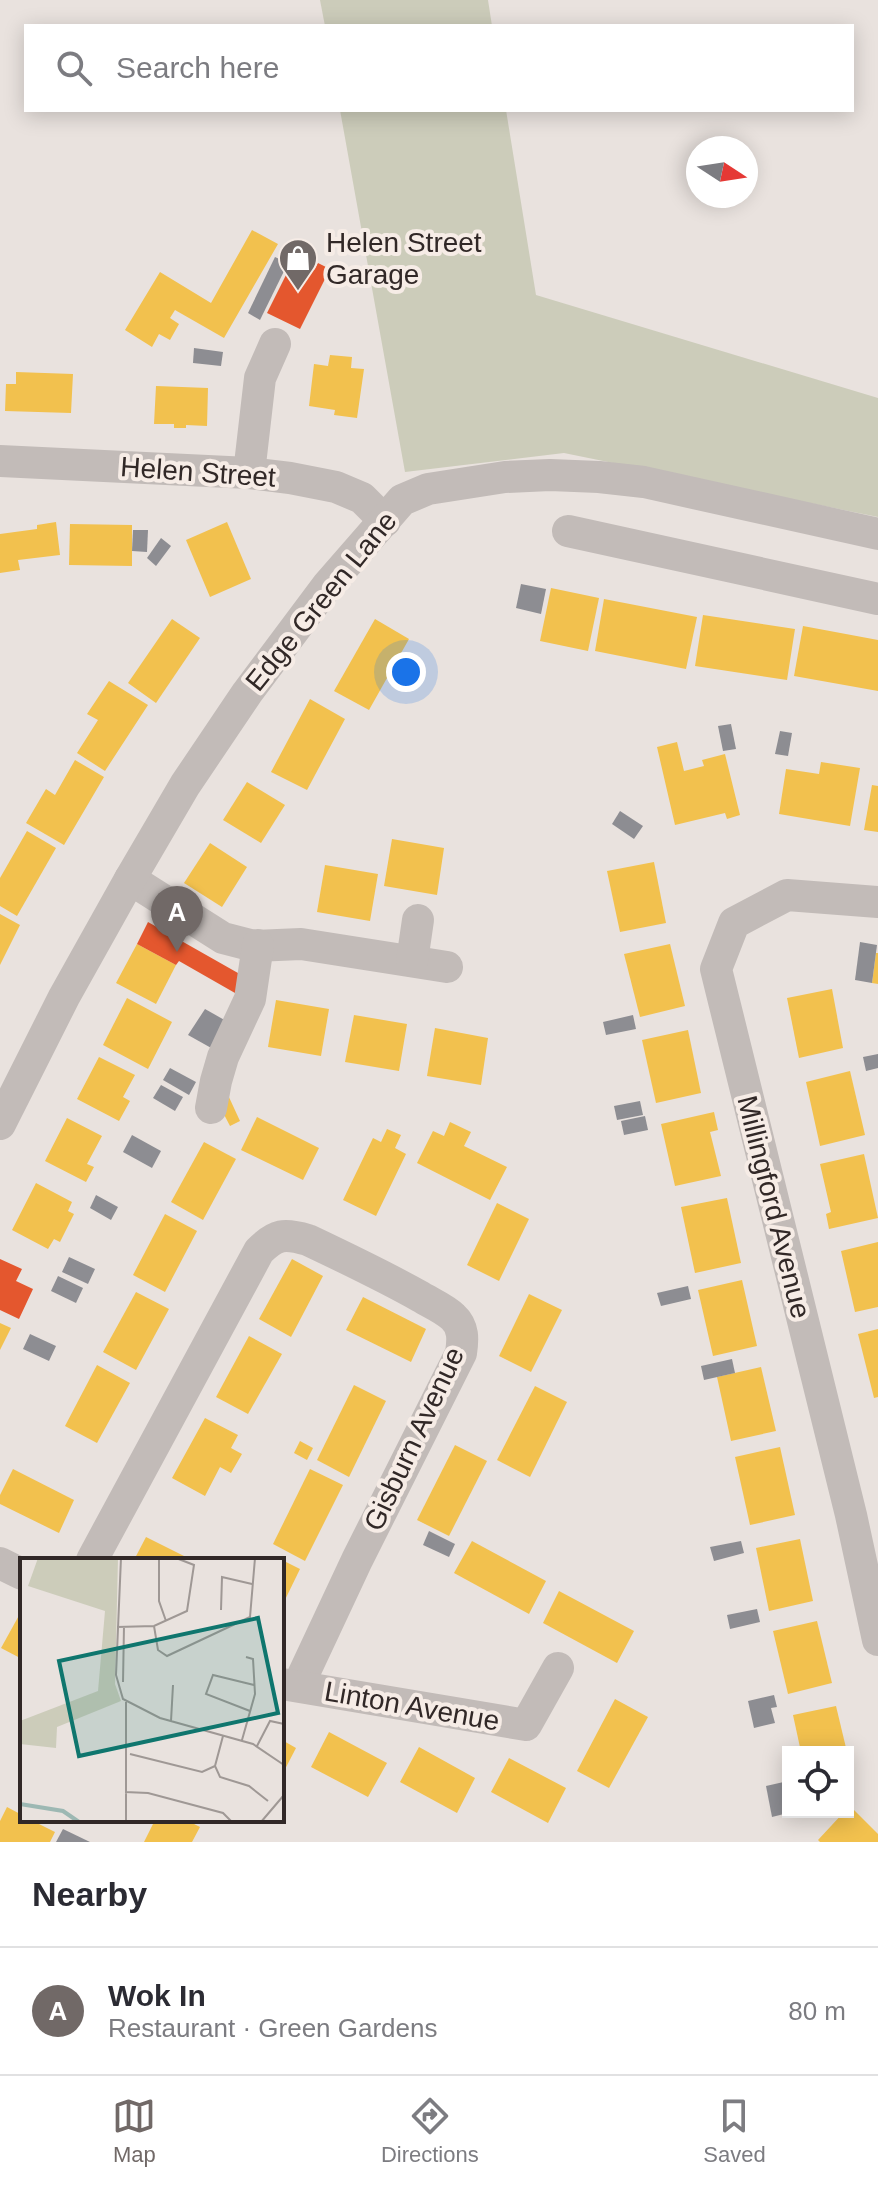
<!DOCTYPE html>
<html lang="en">
<head>
<meta charset="utf-8">
<style>
	:root { --surface:#fff; --page:#f7f7f7; --text:#2b2b33; --muted:#7c7c81; --line:#e1e1e2; --accent:#716967 }
	body { margin:0; font-family:Arial,sans-serif; background:var(--page); color:var(--text) }
	.controls { position:absolute; right:24px; bottom:24px; display:grid; overflow:hidden; border-radius:0px; box-shadow:0 4px 20px #0003 }
	.controls button { width:72px; height:72px; display:grid; place-items:center; padding:0; border:0; border-bottom:2px solid var(--line); background:var(--surface); color:var(--text); font:40px sans-serif }
	.compass { position:absolute; left:686px; top:136px; width:72px; height:72px; border-radius:50%; background:var(--surface); box-shadow:0 4px 20px #0003; rotate:102deg }
	.you { position:absolute; left:406px; top:672px; width:28px; height:28px; margin:-20px; border:6px solid #fff; border-radius:50%; background:#1a73e8; box-shadow:0 0 0 12px #1a73e833 }
	.badge { display:grid; place-items:center; width:52px; height:52px; border-radius:50%; background:var(--accent); color:#fff; font-size:26px; font-weight:700 }
	.pin { position:absolute; translate:-50% -66px; filter:drop-shadow(0 2px 4px #0008) }
	.pin::after { content:''; position:absolute; top:42px; width:28px; height:24px; background:inherit; clip-path:polygon(0 0,100% 0,50% 100%) }
	.list { margin:0; padding:0; list-style:none }
	h2 { display:flex; justify-content:space-between; align-items:center; height:104px; margin:0; padding:0 32px; font-size:34px }
	h2 small { font-size:26px; font-weight:400; color:var(--muted) }
	.list li { display:grid; grid-template-columns:52px 1fr auto; gap:24px; align-items:center; box-sizing:border-box; height:128px; padding:0 32px; border-top:2px solid var(--line) }
	.list b { display:block; font-size:30px; white-space:nowrap }
	.list p { margin:0; font-size:26px; white-space:nowrap; color:var(--muted) }
	.list em { font-size:26px; font-style:normal; color:var(--muted) }
	.icon { flex:none; width:44px; height:44px; fill:none; stroke:currentColor; stroke-width:2; stroke-linecap:round; stroke-linejoin:round }
	.map { position:relative; flex:none; width:878px; height:1842px; overflow:hidden }
	.search { position:absolute; background:var(--surface); box-shadow:0 4px 20px #0003; left:24px; right:24px; top:24px; height:88px; display:flex; align-items:center; gap:20px; box-sizing:border-box; padding:0 28px; border-radius:0px; color:var(--muted); font-size:30px }
	.sheet { height:232px; background:var(--surface) }
	nav { display:flex; justify-content:space-around; align-items:center; box-sizing:border-box; height:112px; border-top:2px solid var(--line); background:var(--surface); font-size:22px; color:var(--muted) }
	nav a { display:grid; justify-items:center; gap:4px }
	nav .on { color:var(--accent) }
	.map>svg:first-child { display:block }
	.green { fill:#ccccba }
	.homes { fill:#f2c14e }
	.shops { fill:#e4572e }
	.industry { fill:#8d8d92 }
	.lines { fill:none; stroke-linecap:round; stroke-linejoin:round }
	.minor { stroke:#c2bbb8; stroke-width:32 }
	.labels { text-anchor:middle; dominant-baseline:central; stroke-width:8; stroke-linejoin:round; paint-order:stroke }
	.poi-label { font-size:28px; fill:#312827; stroke:#f6ece6; text-anchor:start }
	.street-label { font-size:28px; fill:#312827; stroke:#f6ece6 }
	.inset-river { fill:none; stroke:#9db8b3; stroke-width:4 }
	.inset-road { fill:none; stroke:#9f9895; stroke-width:2 }
	.view { fill:#0f766e; fill-opacity:0.15; stroke:#0f766e; stroke-width:4 }
	.inset-edge { fill:none; stroke:#312827; stroke-width:4 }
</style>
</head>
<body>
<div class="map">
<svg width="878" height="1842" viewBox="0 0 878 1842">
	<rect width="100%" height="100%" fill="#e9e2de"/>
	<g class="green">
		<path d="M320,0H488L492,26H325Z"/>
		<path d="M340,110H506L536,295L878,398V517L564,453L405,472Z"/>
	</g>
	<g class="homes">
		<path d="M252,230L278,244L224,338L175,310L170,318L179,324L170,340L159,334L152,347L125,330L160,272L211,303Z"/>
		<path d="M330,355L352,357L351,368L364,369L357,418L334,415L335,410L309,406L314,364L328,366Z"/>
		<path d="M16,372L73,374L71,413L5,411L6,384H16Z"/>
		<path d="M156,386L208,388L207,426L186,425V428H174V424H154Z"/>
		<path d="M56,522L60,555L18,560L20,570L0,573V534L37,529V525Z"/>
		<path d="M227,522L251,579L210,597L186,540Z"/>
		<path d="M70,524L132,525V566L69,565Z"/>
		<path d="M551,588L599,598L588,651L540,641Z"/>
		<path d="M604,599L697,617L686,669L595,651Z"/>
		<path d="M703,615L795,629L787,680L695,666Z"/>
		<path d="M172,619L200,638L156,703L128,683Z"/>
		<path d="M375,619L409,639L369,710L334,691Z"/>
		<path d="M803,626L878,640V691L794,676Z"/>
		<path d="M109,681L148,705L105,771L77,753L98,720L87,714Z"/>
		<path d="M310,699L345,719L307,790L271,772Z"/>
		<path d="M677,742L684,771L704,766L702,760L725,754L740,815L727,819L725,813L675,825L657,747Z"/>
		<path d="M75,760L104,777L64,845L26,823L46,789L55,795Z"/>
		<path d="M821,762L860,768L850,826L779,814L786,769L819,774Z"/>
		<path d="M247,782L285,805L261,843L223,820Z"/>
		<path d="M872,785L878,786V832L864,830Z"/>
		<path d="M27,831L56,848L17,916L0,906V878Z"/>
		<path d="M392,839L444,848L437,895L384,886Z"/>
		<path d="M210,843L247,867L222,907L184,883Z"/>
		<path d="M654,862L666,923L620,932L607,871Z"/>
		<path d="M325,865L378,874L370,921L317,912Z"/>
		<path d="M0,914L20,925L0,965Z"/>
		<path d="M137,944L176,965L156,1004L116,983Z"/>
		<path d="M670,944L685,1006L640,1017L624,954Z"/>
		<path d="M876,953H878V984L872,983Z"/>
		<path d="M832,989L843,1048L799,1058L787,998Z"/>
		<path d="M127,998L172,1022L148,1069L103,1045Z"/>
		<path d="M276,1000L329,1009L321,1056L268,1047Z"/>
		<path d="M354,1015L407,1024L399,1071L345,1062Z"/>
		<path d="M435,1028L488,1038L481,1085L427,1076Z"/>
		<path d="M688,1030L701,1093L656,1103L642,1040Z"/>
		<path d="M99,1057L135,1075L123,1097L130,1101L119,1121L77,1099Z"/>
		<path d="M850,1071L865,1135L820,1146L806,1082Z"/>
		<path d="M228,1095L240,1121L230,1126L217,1101Z"/>
		<path d="M714,1112L718,1130L710,1132L721,1176L675,1186L661,1124Z"/>
		<path d="M257,1117L319,1148L303,1180L241,1150Z"/>
		<path d="M67,1118L102,1136L87,1164L94,1167L86,1182L45,1161Z"/>
		<path d="M450,1122L471,1132L464,1146L507,1167L490,1200L417,1163L433,1131L444,1136Z"/>
		<path d="M387,1129L401,1135L395,1148L406,1154L376,1216L343,1200L373,1138L381,1142Z"/>
		<path d="M204,1142L236,1159L203,1220L171,1202Z"/>
		<path d="M864,1154L878,1218L829,1229L826,1214L831,1212L820,1164Z"/>
		<path d="M36,1183L72,1202L68,1211L74,1214L60,1242L54,1239L48,1249L12,1230Z"/>
		<path d="M727,1198L741,1263L695,1273L681,1207Z"/>
		<path d="M497,1203L529,1219L499,1281L467,1265Z"/>
		<path d="M165,1214L197,1231L165,1292L133,1275Z"/>
		<path d="M878,1242V1307L855,1312L841,1251Z"/>
		<path d="M292,1259L323,1276L291,1337L259,1319Z"/>
		<path d="M742,1280L757,1346L713,1356L698,1290Z"/>
		<path d="M136,1292L169,1309L136,1370L103,1352Z"/>
		<path d="M529,1294L562,1310L531,1372L499,1356Z"/>
		<path d="M363,1297L426,1329L411,1362L346,1330Z"/>
		<path d="M0,1323L11,1328L0,1350Z"/>
		<path d="M878,1329V1397L874,1398L858,1334Z"/>
		<path d="M249,1336L282,1354L248,1414L216,1397Z"/>
		<path d="M97,1365L130,1383L97,1443L65,1426Z"/>
		<path d="M761,1367L776,1431L731,1441L717,1377Z"/>
		<path d="M354,1385L386,1401L349,1477L317,1460Z"/>
		<path d="M535,1386L567,1402L530,1477L497,1460Z"/>
		<path d="M205,1418L238,1435L231,1448L242,1454L231,1473L220,1467L205,1496L172,1478Z"/>
		<path d="M300,1441L313,1448L307,1460L294,1453Z"/>
		<path d="M455,1445L487,1461L449,1536L417,1520Z"/>
		<path d="M780,1447L795,1515L750,1525L735,1457Z"/>
		<path d="M13,1469L74,1500L59,1533L0,1504V1495Z"/>
		<path d="M310,1469L343,1485L305,1561L273,1544Z"/>
		<path d="M146,1537L192,1560H134Z"/>
		<path d="M800,1539L813,1601L769,1611L756,1548Z"/>
		<path d="M472,1541L546,1581L529,1614L454,1573Z"/>
		<path d="M282,1560L300,1569L282,1606Z"/>
		<path d="M559,1591L634,1631L617,1663L543,1623Z"/>
		<path d="M22,1610V1659L1,1648Z"/>
		<path d="M817,1621L832,1683L788,1694L773,1631Z"/>
		<path d="M615,1699L648,1717L609,1788L577,1771Z"/>
		<path d="M836,1706L847,1752H801L793,1715Z"/>
		<path d="M329,1732L387,1763L368,1797L311,1767Z"/>
		<path d="M282,1740L296,1748L282,1775Z"/>
		<path d="M419,1747L475,1778L457,1813L400,1782Z"/>
		<path d="M509,1758L566,1788L548,1823L491,1792Z"/>
		<path d="M850,1806L878,1834V1842H820L818,1840L844,1812H848Z"/>
		<path d="M7,1807L22,1815V1820H31L55,1832L50,1842H0V1821Z"/>
		<path d="M155,1820H186L200,1827L192,1842H144Z"/>
	</g>
	<g class="shops">
		<path d="M296,261L314,270L318,263L330,269L300,329L267,313L290,267L292,268Z"/>
		<path d="M148,922L245,977L235,993L179,961L176,965L137,944Z"/>
		<path d="M0,1259L22,1269L16,1281L33,1289L19,1319L0,1310Z"/>
	</g>
	<g class="industry">
		<path d="M275,257L288,263L260,320L248,313Z"/>
		<path d="M194,348L223,352L221,366L193,363Z"/>
		<path d="M133,530H148L147,552L132,551Z"/>
		<path d="M161,538L171,546L156,566L147,558Z"/>
		<path d="M521,584L546,589L541,614L516,608Z"/>
		<path d="M731,724L736,749L723,751L718,726Z"/>
		<path d="M780,731L792,733L788,756L775,754Z"/>
		<path d="M620,811L643,826L634,839L612,824Z"/>
		<path d="M860,942L877,945L872,983L855,980Z"/>
		<path d="M205,1009L228,1022L213,1049L188,1035Z"/>
		<path d="M633,1015L636,1029L606,1035L603,1022Z"/>
		<path d="M878,1054V1068L866,1071L863,1057Z"/>
		<path d="M170,1068L196,1082L189,1095L163,1080Z"/>
		<path d="M161,1085L183,1097L175,1111L153,1098Z"/>
		<path d="M640,1101L643,1115L617,1120L614,1106Z"/>
		<path d="M645,1116L648,1130L624,1135L621,1121Z"/>
		<path d="M132,1135L161,1151L152,1168L123,1152Z"/>
		<path d="M96,1195L118,1207L111,1220L90,1208Z"/>
		<path d="M69,1257L95,1269L88,1284L62,1272Z"/>
		<path d="M58,1276L83,1288L76,1303L51,1291Z"/>
		<path d="M688,1286L691,1299L661,1306L657,1293Z"/>
		<path d="M30,1334L56,1346L49,1361L23,1349Z"/>
		<path d="M732,1359L735,1373L704,1380L701,1366Z"/>
		<path d="M429,1531L455,1544L449,1557L423,1545Z"/>
		<path d="M741,1541L744,1553L714,1561L710,1547Z"/>
		<path d="M757,1609L760,1622L730,1629L727,1615Z"/>
		<path d="M774,1695L777,1707L771,1708L775,1723L754,1728L748,1701Z"/>
		<path d="M788,1781V1813L772,1817L766,1786Z"/>
		<path d="M63,1829L90,1842H56Z"/>
	</g>
	<g class="lines">
		<g class="minor">
			<path d="M0,461L249,473L290,478L336,487L362,498L385,521"/>
			<path d="M249,473L260,378L275,344"/>
			<path d="M568,531L878,599"/>
			<path d="M130,879L223,938L254,946L301,944L447,967"/>
			<path d="M878,902L787,895L734,923L716,969L851,1515L878,1640"/>
			<path d="M412,961L418,920"/>
			<path d="M211,1108L216,1081L223,1057L250,999L258,945"/>
			<path d="M0,1124L64,997L130,879L185,785L247,693L327,586L402,500L428,489L505,477L550,475L599,477L644,482L878,534"/>
			<path d="M92,1560L259,1251C276,1234 284,1233 308,1240C346,1258 384,1276 421,1297C431,1303 445,1309 453,1317C464,1327 463,1340 461,1353L357,1560L298,1686"/>
			<path d="M0,1563L22,1574"/>
			<path d="M282,1684L526,1725L558,1668"/>
		</g>
	</g>
	<defs>
		<g id="shop-pin" transform="scale(2)"><path d="M0 17L-7.5 6A9.5 9.5 0 1 1 7.5 6Z" fill="#716967" stroke="#f6ece6"/><path d="M-5-2.5h2.3a2.7 3.5 0 0 1 5.4 0H5L5.5 6h-11ZM-1.5-2.5h3a1.5 2.3 0 0 0-3 0Z" fill="#fff"/></g>
	</defs>
	<g fill-rule="evenodd">
		<use href="#shop-pin" x="298" y="258"/>
	</g>
	<g class="labels">
		<g class="poi-label">
			<text x="326" y="242">Helen Street<tspan x="326" dy="32">Garage</tspan></text>
		</g>
		<g class="street-label">
			<text transform="translate(198 472) rotate(4)">Helen Street</text>
			<text transform="translate(321 601) rotate(-51)">Edge Green Lane</text>
			<text transform="translate(774 1207) rotate(76)">Millingford Avenue</text>
			<text transform="translate(414 1439) rotate(-65)">Gisburn Avenue</text>
			<text transform="translate(412 1706) rotate(10)">Linton Avenue</text>
		</g>
	</g>
	<g transform="translate(20 1558)">
		<rect width="264" height="264" fill="#e9e2de"/>
		<path d="M18,0H98L95,126L101,143L37,169L36,190L0,186V163L78,133L85,53L8,28Z" fill="#ccccba"/>
		<path class="inset-river" d="M0,246L43,253L59,264"/>
		<path class="inset-road" d="M101,0L96,117L103,141L140,160L233,186L264,207M139,0V43L146,63M201,52L202,19L232,26M134,68L138,92L147,98L230,59L235,0M97,69L134,68L167,53L174,7L156,0M103,124L104,68M230,153L186,136L193,117L234,127M151,163L153,127M203,178L195,208L200,219L229,228L248,243M222,182L235,136L233,101L226,99M237,188L250,163L264,166M110,196L182,214L195,208M105,234L128,235L203,255L212,264M106,264V144M241,264L264,237"/>
		<path class="view" d="M238,60L258,155L59,198L39,103Z"/>
		<rect width="264" height="264" class="inset-edge"/>
	</g>
</svg>
<div class="controls">
<button><svg class="icon" aria-label="locate" viewBox="0 0 24 24"><circle cx="12" cy="12" r="6"/><path d="M12 2v4M12 18v4M2 12h4M18 12h4"/></svg></button>
</div>
<svg class="compass" viewBox="-18 -18 36 36"><path d="M0-13l5 13h-10z" fill="#e53935"/><path d="M0 13l5-13h-10z" fill="#7c7c81"/></svg>
<div class="you"></div>
<div class="pin badge" style="left:177px;top:952px">A</div>
<div class="search"><svg class="icon" aria-label="search" viewBox="0 0 24 24"><circle cx="10" cy="10" r="6"/><path d="M15 15l6 6"/></svg>Search here</div>
</div>
<section class="sheet">
<h2>Nearby<small></small></h2>
<ul class="list">
<li><span class="badge">A</span><div><b>Wok In</b><p>Restaurant · Green Gardens</p></div><em>80 m</em></li>
</ul>
</section>
<nav>
<a class="on"><svg class="icon" aria-label="map" viewBox="0 0 24 24"><path d="M3 6l6-2 6 2 6-2v14l-6 2-6-2-6 2zM9 4v14M15 6v14"/></svg>Map</a>
<a><svg class="icon" aria-label="directions" viewBox="0 0 24 24"><path d="M12 3l9 9-9 9-9-9zM9 14v-3h6M13 9l2 2-2 2"/></svg>Directions</a>
<a><svg class="icon" aria-label="saved" viewBox="0 0 24 24"><path d="M7 4h10v16l-5-4-5 4z"/></svg>Saved</a>
</nav>
</body>
</html>
